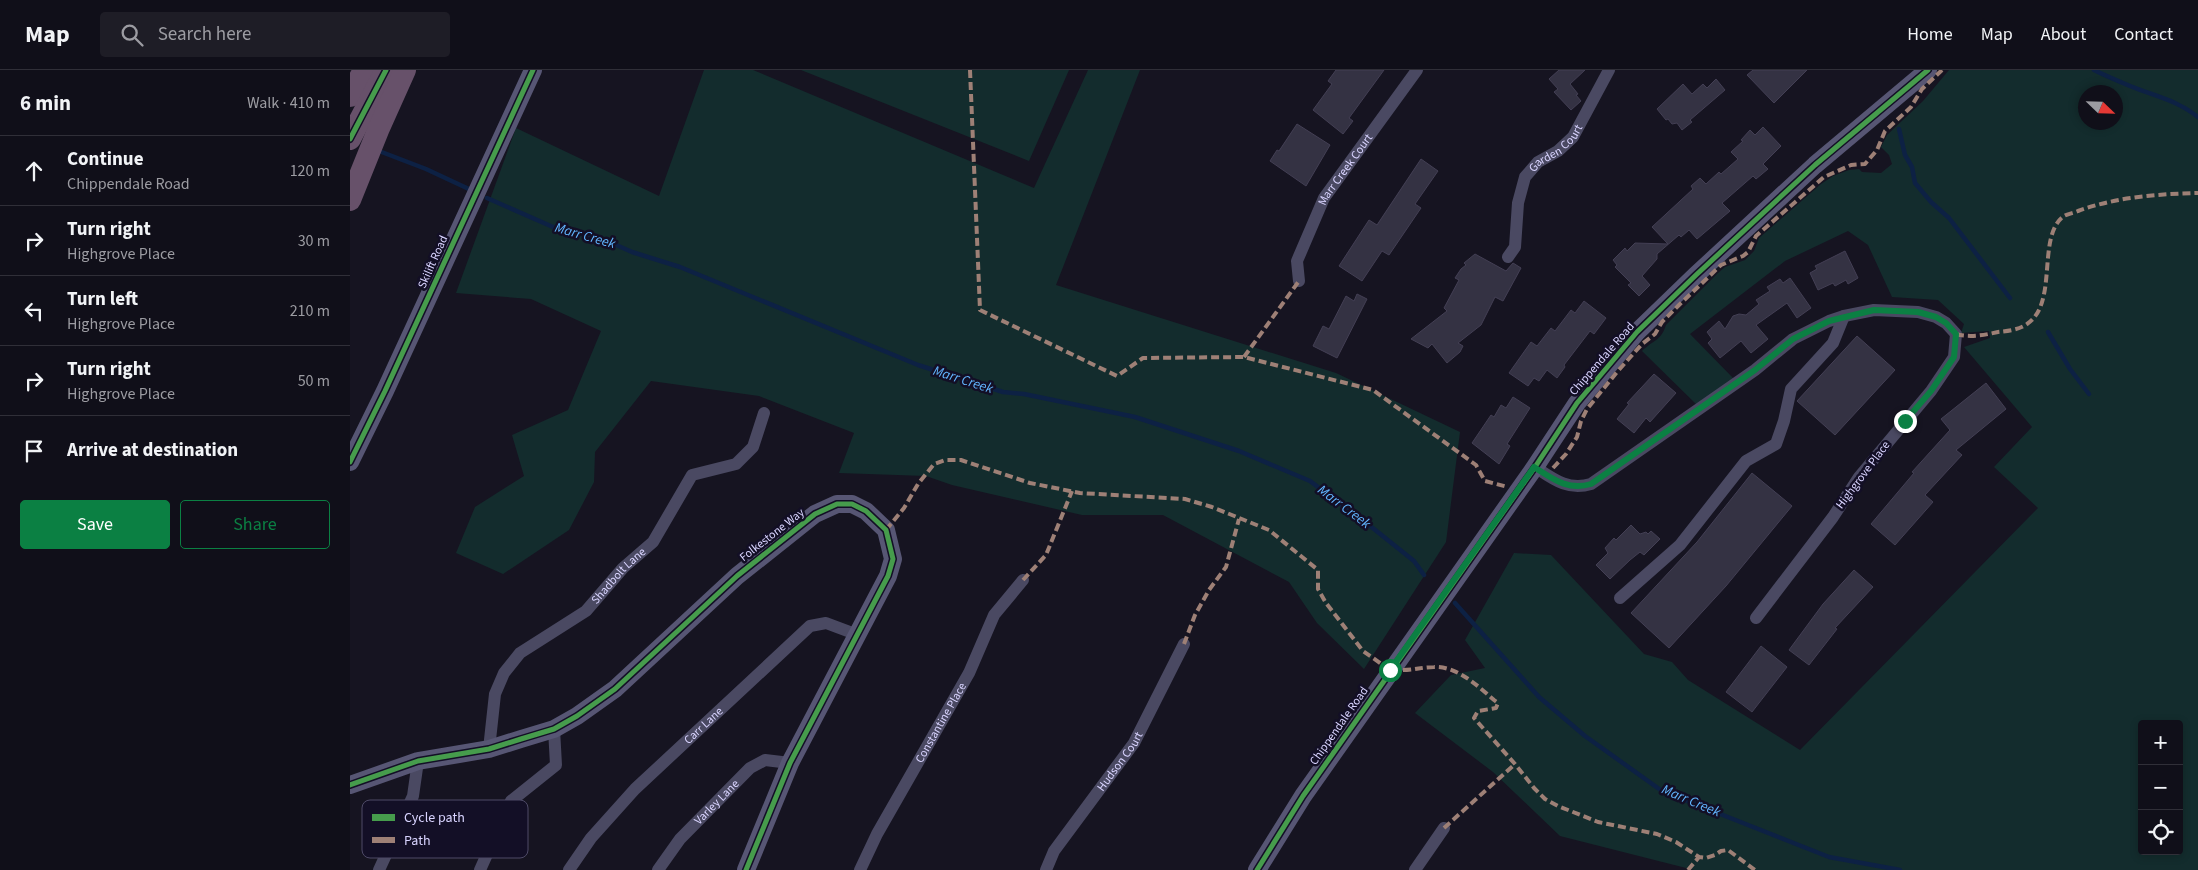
<!DOCTYPE html>
<html lang="en">
<head>
<meta charset="utf-8">
<style>
	:root { --surface:#100f19; --page:#1e1d26; --text:#f1f3f6; --muted:#9c9ca2; --line:#302f38; --accent:#0b8043 }
	body { margin:0; font-family:"Source Sans 3",sans-serif; background:var(--page); color:var(--text) }
	.controls { position:absolute; right:15px; bottom:15px; display:grid; overflow:hidden; border-radius:5px; box-shadow:0 2px 8px #0003 }
	.controls button { width:45px; height:45px; display:grid; place-items:center; padding:0; border:0; border-bottom:1px solid var(--line); background:var(--surface); color:var(--text); font:25px sans-serif }
	.compass { position:absolute; left:1728px; top:15px; width:45px; height:45px; border-radius:50%; background:var(--surface); box-shadow:0 2px 8px #0003; rotate:113deg }
	.stop { position:absolute; width:15px; height:15px; margin:-11px; border:4px solid #0b8043; border-radius:50%; background:#fff }
	.stop.end { background:#0b8043; border-color:#fff; box-shadow:0 1px 5px #0008 }
	.list { margin:0; padding:0; list-style:none }
	h2 { display:flex; justify-content:space-between; align-items:center; height:65px; margin:0; padding:0 20px; font-size:21px }
	h2 small { font-size:16px; font-weight:400; color:var(--muted) }
	.list li { display:grid; grid-template-columns:32px 1fr auto; gap:15px; align-items:center; box-sizing:border-box; height:70px; padding:0 20px; border-top:1px solid var(--line) }
	.list b { display:block; font-size:19px; white-space:nowrap }
	.list p { margin:0; font-size:16px; white-space:nowrap; color:var(--muted) }
	.list em { font-size:16px; font-style:normal; color:var(--muted) }
	.actions { display:flex; gap:10px; padding:15px 20px }
	.actions a { flex:1; padding:11px 0; border:1px solid var(--accent); border-radius:5px; text-align:center; font-size:18px; color:var(--accent) }
	.actions .main { background:var(--accent); color:#fff }
	.icon { flex:none; width:28px; height:28px; fill:none; stroke:currentColor; stroke-width:2; stroke-linecap:round; stroke-linejoin:round }
	.map { position:relative; flex:none; width:1848px; height:800px; overflow:hidden }
	header { display:flex; align-items:center; gap:30px; box-sizing:border-box; height:70px; padding:0 25px; background:var(--surface); border-bottom:1px solid var(--line) }
	header strong { font-size:24px }
	nav { display:flex; gap:28px; margin-inline-start:auto; font-size:18px }
	.search { width:350px; height:45px; background:var(--page); display:flex; align-items:center; gap:12px; box-sizing:border-box; padding:0 18px; border-radius:5px; color:var(--muted); font-size:19px }
	main { display:flex }
	aside { flex:1; background:var(--surface) }
	.map>svg:first-child { display:block }
	.green { fill:#132c2d; fill-rule:evenodd }
	.lines { fill:none; stroke-linecap:round; stroke-linejoin:round }
	.stream { stroke:#0d2144; stroke-width:4.5 }
	.building { fill:#343243; stroke:#433f54 }
	.street { stroke:#4a4962; stroke-width:12 }
	.secondary { stroke:#575674; stroke-width:18 }
	.highway { stroke:#67516a; stroke-width:22 }
	.quiet { stroke:#9e8076; stroke-width:4; stroke-dasharray:8 4; stroke-linecap:butt }
	.cycleway-casing { stroke:#130f26; stroke-width:8 }
	.cycleway { stroke:#469c4c; stroke-width:5 }
	.route { stroke:#0b8043; stroke-width:6 }
	.labels { text-anchor:middle; dominant-baseline:central; stroke-width:5; stroke-linejoin:round; paint-order:stroke }
	.street-label { font-size:12px; fill:#d9d4ff; stroke:#130f26 }
	.water-label { font-size:14px; font-style:italic; fill:#62b6ff; stroke:#130f26 }
	.key { fill:#130f26; stroke:#4e4a67; stroke-width:1 }
	.key-label { font-size:14px; fill:#d9d4ff }
</style>
</head>
<body>
<header>
<strong>Map</strong>
<div class="search"><svg class="icon" aria-label="search" viewBox="0 0 24 24"><circle cx="10" cy="10" r="6"/><path d="M15 15l6 6"/></svg>Search here</div>
<nav><a>Home</a><a>Map</a><a>About</a><a>Contact</a></nav>
</header>
<main>
<aside>
<h2>6 min<small>Walk · 410 m</small></h2>
<ul class="list">
<li><svg class="icon" aria-label="ahead" viewBox="0 0 24 24"><path d="M12 20V5M6 11l6-6 6 6"/></svg><div><b>Continue</b><p>Chippendale Road</p></div><em>120 m</em></li>
<li><svg class="icon" aria-label="right" viewBox="0 0 24 24"><path d="M7 20v-9h11M14 6l5 5-5 5"/></svg><div><b>Turn right</b><p>Highgrove Place</p></div><em>30 m</em></li>
<li><svg class="icon" aria-label="left" viewBox="0 0 24 24"><path d="M17 20v-9H6M10 6l-5 5 5 5"/></svg><div><b>Turn left</b><p>Highgrove Place</p></div><em>210 m</em></li>
<li><svg class="icon" aria-label="right" viewBox="0 0 24 24"><path d="M7 20v-9h11M14 6l5 5-5 5"/></svg><div><b>Turn right</b><p>Highgrove Place</p></div><em>50 m</em></li>
<li><svg class="icon" aria-label="arrive" viewBox="0 0 24 24"><path d="M6 21V4h12l-3 4 3 4H6"/></svg><div><b>Arrive at destination</b></div></li>
</ul>
<div class="actions"><a class="main">Save</a><a>Share</a></div>
</aside>
<div class="map">
<svg width="1848" height="800" viewBox="0 0 1848 800">
	<rect width="100%" height="100%" fill="#161421"/>
	<g class="green">
		<path d="M354,0H403L684,118L738,0H790L706,215L986,303L1110,362L1096,472L1014,599L967,553L939,512L813,445H732L602,415L576,406L489,403L504,363L409,326L301,311L245,382L244,412L219,460L153,504L106,483L125,437L174,406L162,365L218,340L251,261L181,229L106,223L166,58L309,126Z"/>
		<path d="M451,0H719L679,91Z"/>
		<path d="M1599,0H1848V800H1344L1210,766L1143,702L1065,643L1101,605L1135,598L1115,570L1164,483L1201,485L1294,584L1322,592L1338,610L1450,680L1688,438L1644,397L1682,357L1614,277L1640,268L1639,261L1611,263L1614,254L1588,230L1542,227L1518,175L1498,161L1435,191L1340,264L1384,309L1347,335L1292,281C1303,270 1311,271 1316,255L1368,203L1375,197L1395,190L1404,181L1409,168L1471,114L1483,106L1499,100L1509,99L1512,102L1531,103L1542,94L1539,85L1531,77L1537,65L1573,31ZM1736,22H1766V52H1736ZM1792,654H1829V781H1792Z"/>
	</g>
	<g class="lines">
		<g class="stream">
			<path d="M1744,0C1756,6 1768,11 1780,16C1804,26 1827,30 1848,47"/>
			<path d="M1549,59L1555,85L1562,97L1565,113L1581,132L1599,148L1660,228"/>
			<path d="M29,81L76,99L121,120"/>
			<path d="M137,128L203,157L246,166L282,182L330,197L568,295L653,322L674,324L785,347L889,381L960,411L1024,459L1064,491L1074,505"/>
			<path d="M1698,262L1720,299L1739,324"/>
			<path d="M1105,533L1189,627L1235,666L1312,721L1479,787L1550,800"/>
		</g>
	</g>
	<g class="building">
		<path d="M986,0H1034L999,48L1003,51L993,64L963,40L982,14L978,11Z"/>
		<path d="M1209,0H1235L1220,14L1228,24L1226,25L1231,31L1221,40L1204,22L1208,19L1199,9Z"/>
		<path d="M1403,0H1457L1424,33L1397,5Z"/>
		<path d="M1366,9L1375,20L1340,50L1342,52L1332,60L1327,53L1322,54L1318,49L1316,50L1307,39L1333,14L1342,24L1353,14L1357,18Z"/>
		<path d="M947,54L980,75L956,116L920,91L927,80L929,81Z"/>
		<path d="M1413,57L1431,76L1413,94L1418,99L1406,109L1403,106L1372,133L1380,141L1347,169L1339,160L1331,167L1329,165L1307,184V189L1292,206L1300,215L1289,226L1278,215L1281,213L1265,197L1267,195L1263,190L1275,178L1277,181L1285,173L1318,174L1302,157L1343,119L1341,116L1350,108L1356,114L1369,102L1371,104L1388,89L1381,82L1393,71L1391,70L1400,60L1405,65Z"/>
		<path d="M1071,89L1088,101L1065,134L1071,138L1039,185L1032,181L1012,211L989,196L1019,150L1027,155Z"/>
		<path d="M1495,181L1508,208L1498,214L1496,210L1485,216L1483,213L1468,220L1460,203L1467,199L1465,196Z"/>
		<path d="M1125,184L1156,201L1163,193L1171,198L1153,231L1145,227L1131,255L1108,273L1113,276L1110,282L1097,293L1082,274L1078,278L1061,269L1097,241L1094,238L1109,210L1105,208L1111,199L1116,195L1114,193Z"/>
		<path d="M1440,208L1461,238L1447,248L1437,233L1406,255L1418,269L1401,283L1391,271L1370,288L1358,273L1362,269L1357,262L1369,251L1375,259L1383,246L1389,244L1396,245L1409,234L1406,230L1420,221L1417,217L1430,209L1433,213Z"/>
		<path d="M1007,224L1017,229L987,288L963,276L973,256L979,259L996,226L1004,231Z"/>
		<path d="M1234,231L1256,248L1244,264L1240,261L1214,295L1215,297L1207,308L1197,300L1189,311L1184,308L1178,316L1159,303L1181,272L1187,276L1201,258L1205,261L1221,240L1225,243Z"/>
		<path d="M1507,266L1545,300L1485,365L1447,331Z"/>
		<path d="M1304,304L1326,323L1300,352L1296,348L1284,363L1267,349L1279,334L1277,333Z"/>
		<path d="M1636,313L1656,339L1606,380L1612,385L1575,425L1583,432L1545,475L1521,454L1564,403L1562,402L1600,360L1591,349Z"/>
		<path d="M1163,327L1180,338L1157,374L1160,376L1149,394L1122,373L1141,345L1144,347L1151,335L1156,338Z"/>
		<path d="M1402,403L1442,436L1376,516L1319,578L1281,543L1347,472Z"/>
		<path d="M1281,455L1290,464L1296,462L1298,464L1301,461L1310,469L1294,485L1290,482L1280,490L1260,509L1246,495L1258,483L1255,478L1264,468L1266,470Z"/>
		<path d="M1504,500L1523,517L1485,558L1487,559L1459,595L1439,580L1473,534Z"/>
		<path d="M1411,576L1437,597L1402,642L1376,622Z"/>
	</g>
	<g class="lines">
		<g class="street">
			<path id="s1" d="M1158,187L1165,177L1168,133L1175,107L1188,92L1208,81L1223,67L1259,0"/>
			<path id="s2" d="M949,211L947,191L974,128L1067,0"/>
			<path d="M1185,397C1203,409 1218,421 1241,414L1405,300L1443,269L1479,251L1494,246L1524,240L1568,242L1586,247L1596,253L1606,264L1604,287L1581,321L1509,407L1483,447L1406,548"/>
			<path d="M1270,528L1330,475L1396,391L1426,374L1434,351L1441,319L1483,273L1494,246"/>
			<path id="s3" d="M139,679L145,624L154,603L170,583L236,541L273,498L303,472L342,405L386,394L403,377L414,343"/>
			<path d="M29,800L63,726L68,691"/>
			<path d="M130,800L161,731L206,695L204,659"/>
			<path id="s4" d="M219,800L241,768L285,719L460,556L476,553L508,565"/>
			<path id="s5" d="M308,800L330,769L400,698L415,690L440,693"/>
			<path id="s6" d="M510,800L527,764L619,603L644,545L673,510"/>
			<path id="s7" d="M696,800L704,781L784,673L834,574"/>
			<path d="M1065,800L1094,758"/>
		</g>
		<g class="secondary">
			<path d="M0,392L35,321L183,0"/>
			<path d="M0,715L68,691L139,679L171,669L204,659L227,646L265,619L387,506L465,444L487,434H502L516,441L536,460L543,489L538,506L440,693L396,800"/>
			<path d="M907,800L953,726L1185,397L1227,333L1287,262L1346,205L1465,95L1578,0"/>
		</g>
		<g class="highway">
			<path d="M0,26L14,0"/>
			<path d="M0,69L36,0"/>
			<path d="M0,130L29,58L55,0"/>
		</g>
		<g class="quiet">
			<path d="M620,0L630,240L767,306L793,288L894,287L1023,320L1126,395L1135,411L1158,417"/>
			<path d="M1606,264C1620,268 1634,265 1648,262C1657,261 1669,260 1677,254C1709,233 1686,166 1714,146C1717,144 1724,143 1728,141C1766,127 1808,124 1848,123"/>
			<path d="M894,287L949,211"/>
			<path d="M1203,398L1216,384L1227,367L1231,351L1237,339L1267,302L1292,274L1305,264L1312,252L1329,235L1371,195L1393,186L1398,182L1406,166L1474,107L1501,95L1515,94L1527,80L1535,61L1561,37L1572,19L1592,0"/>
			<path d="M536,460L554,438L568,414L584,394L595,390H611L680,413L730,423L835,429L862,437L919,460L968,500V519L976,533L1013,581L1033,595"/>
			<path d="M673,510L696,485L722,421"/>
			<path d="M834,574L845,545L859,520L876,497L889,449"/>
			<path d="M1053,600C1064,600 1073,597 1084,597C1107,596 1128,616 1144,630L1148,633L1146,638L1128,641L1124,648L1165,694L1184,718L1195,729L1208,736L1248,752L1307,764L1326,772L1349,787L1356,788L1365,785L1371,781L1378,780L1405,800"/>
			<path d="M1094,758L1165,694"/>
			<path d="M1338,800L1349,787"/>
		</g>
		<g class="cycleway-casing">
			<g id="cycleway">
				<path d="M0,69L36,0"/>
				<path d="M0,392L35,321L183,0"/>
				<path d="M0,715L68,691L139,679L171,669L204,659L227,646L265,619L387,506L465,444L487,434H502L516,441L536,460L543,489L538,506L440,693L396,800"/>
				<path d="M907,800L953,726L1185,397L1227,333L1287,262L1346,205L1465,95L1578,0"/>
			</g>
		</g>
		<use href="#cycleway" class="cycleway"/>
	</g>
	<g class="lines">
		<path class="route" d="M1040,600L1184,397C1203,409 1218,421 1241,414L1405,300L1443,269L1479,251L1524,240L1568,242L1586,247L1596,253L1606,264L1604,287L1581,321L1555,351"/>
	</g>
	<g class="labels">
		<g class="street-label">
			<text stroke="none"><textPath href="#s1" startOffset="126">Garden Court</textPath></text>
			<text stroke="none"><textPath href="#s2" startOffset="124">Marr Creek Court</textPath></text>
			<text transform="translate(83 192) rotate(-66)">Skilift Road</text>
			<text transform="translate(1252 289) rotate(-49)">Chippendale Road</text>
			<text transform="translate(1513 405) rotate(-53)">Highgrove Place</text>
			<text transform="translate(422 465) rotate(-38)">Folkestone Way</text>
			<text stroke="none"><textPath href="#s3" startOffset="230">Shadbolt Lane</textPath></text>
			<text stroke="none"><textPath href="#s6" startOffset="168">Constantine Place</textPath></text>
			<text stroke="none"><textPath href="#s4" startOffset="198">Carr Lane</textPath></text>
			<text transform="translate(989 656) rotate(-55)">Chippendale Road</text>
			<text stroke="none"><textPath href="#s7" startOffset="132">Hudson Court</textPath></text>
			<text stroke="none"><textPath href="#s5" startOffset="90">Varley Lane</textPath></text>
		</g>
		<g class="water-label">
			<text transform="translate(235 166) rotate(16)">Marr Creek</text>
			<text transform="translate(613 310) rotate(18)">Marr Creek</text>
			<text transform="translate(994 437) rotate(37)">Marr Creek</text>
			<text transform="translate(1341 731) rotate(23)">Marr Creek</text>
		</g>
	</g>
	<rect x="12" y="730" width="166" height="58" rx="8" class="key"/>
	<rect x="22" y="744" width="23" height="7" fill="#469c4c"/>
	<rect x="22" y="767" width="23" height="6" fill="#9e8076"/>
	<g class="key-label">
		<text x="54" y="752">Cycle path</text>
		<text x="54" y="775">Path</text>
	</g>
</svg>
<div class="controls">
<button>+</button>
<button>−</button>
<button><svg class="icon" aria-label="locate" viewBox="0 0 24 24"><circle cx="12" cy="12" r="6"/><path d="M12 2v4M12 18v4M2 12h4M18 12h4"/></svg></button>
</div>
<svg class="compass" viewBox="-18 -18 36 36"><path d="M0-13l5 13h-10z" fill="#e53935"/><path d="M0 13l5-13h-10z" fill="#9c9ca2"/></svg>
<div class="stop" style="left:1040px;top:600px"></div>
<div class="stop end" style="left:1555px;top:351px"></div>
</div>
</main>
</body>
</html>
